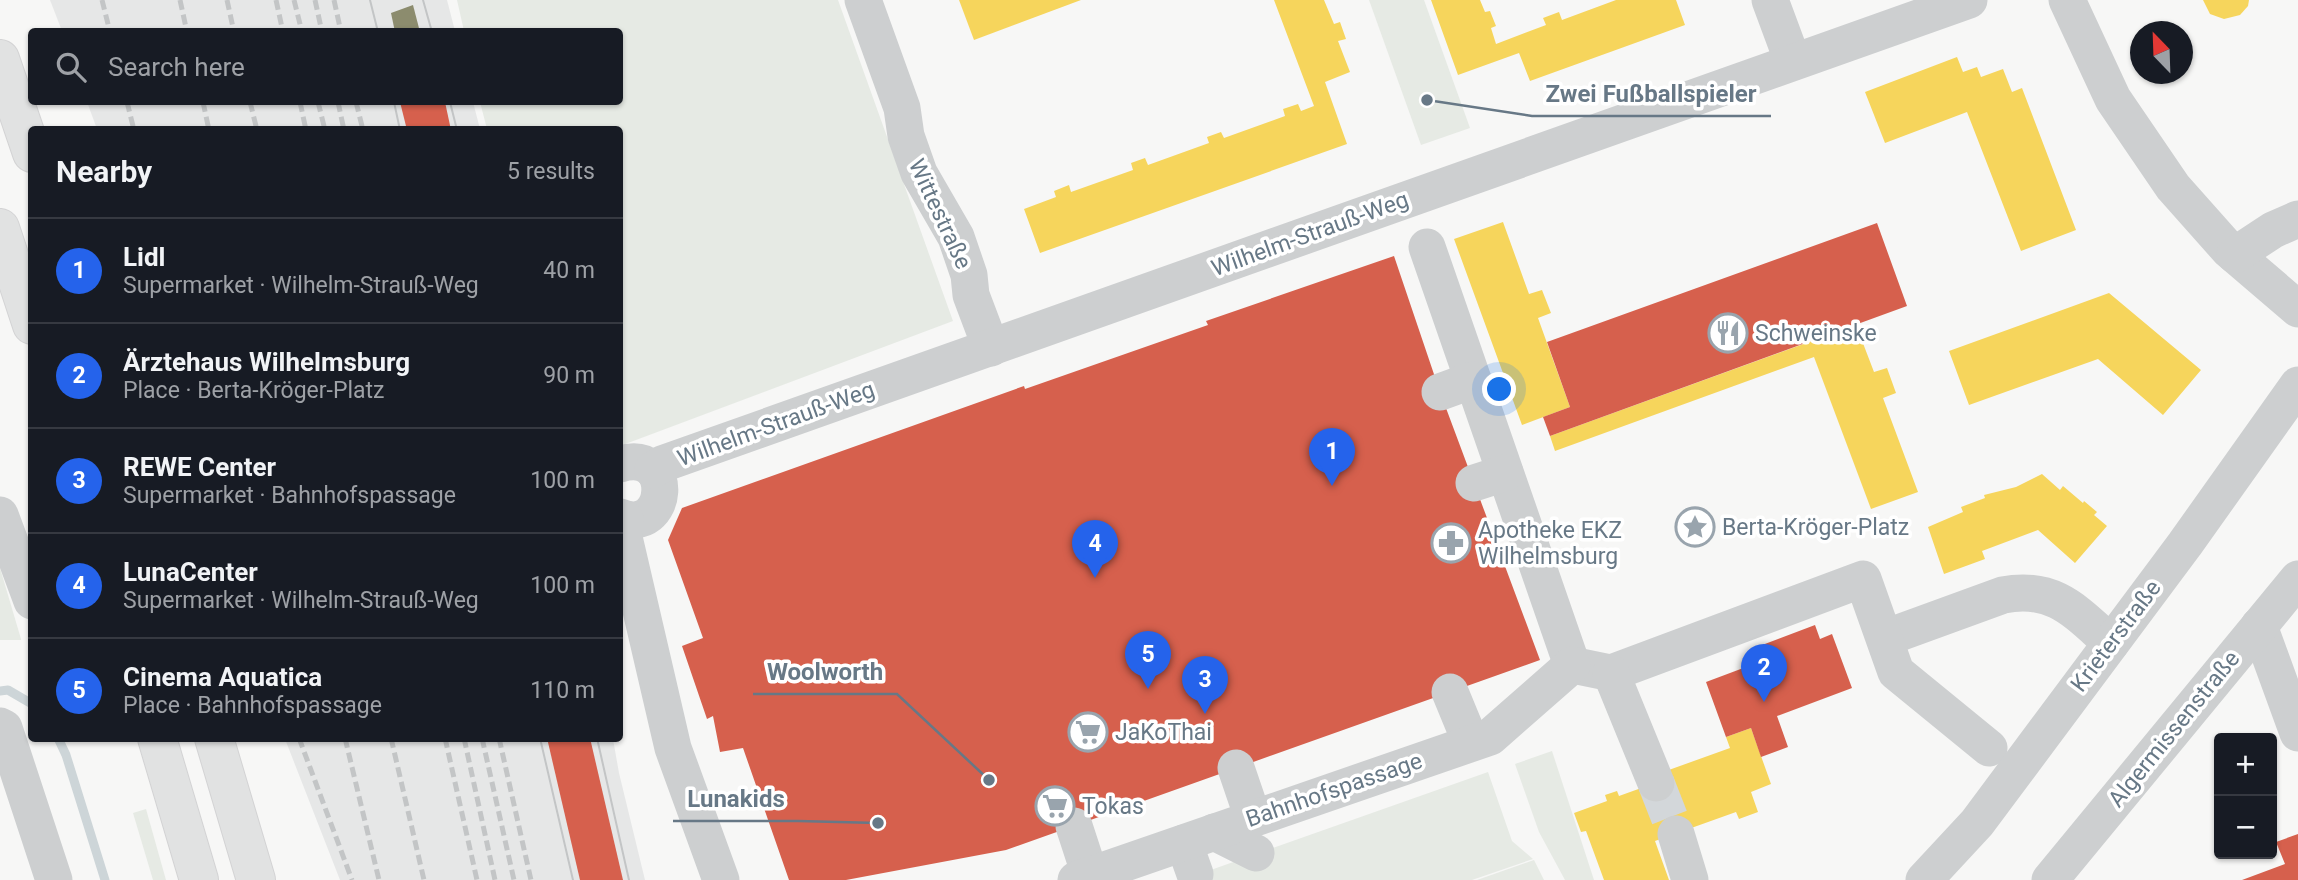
<!DOCTYPE html>
<html lang="en">
<head>
<meta charset="utf-8">
<style>
	:root { --surface:#171b24; --page:#20242c; --text:#f1f3f6; --muted:#9ea1a6; --line:#363941; --accent:#2563eb }
	body { margin:0; font-family:Roboto,sans-serif; background:var(--page); color:var(--text) }
	.controls { position:absolute; right:21px; bottom:21px; display:grid; overflow:hidden; border-radius:7px; box-shadow:0 2px 5px #0004 }
	.controls button { width:63px; height:63px; display:grid; place-items:center; padding:0; border:0; border-bottom:2px solid var(--line); background:var(--surface); color:var(--text); font:35px sans-serif }
	.compass { position:absolute; left:2130px; top:21px; width:63px; height:63px; border-radius:50%; background:var(--surface); box-shadow:0 2px 5px #0004; rotate:337deg }
	.you { position:absolute; left:1500px; top:390px; width:24px; height:24px; margin:-18px; border:5px solid #fff; border-radius:50%; background:#1a73e8; box-shadow:0 0 0 10px #1a73e833 }
	.badge { display:grid; place-items:center; width:46px; height:46px; border-radius:50%; background:var(--accent); color:#fff; font-size:23px; font-weight:700 }
	.pin { position:absolute; translate:-50% -58px; filter:drop-shadow(0 2px 4px #0008) }
	.pin::after { content:''; position:absolute; top:37px; width:24px; height:21px; background:inherit; clip-path:polygon(0 0,100% 0,50% 100%) }
	.list { margin:0; padding:0; list-style:none }
	h2 { display:flex; justify-content:space-between; align-items:center; height:91px; margin:0; padding:0 28px; font-size:30px }
	h2 small { font-size:23px; font-weight:400; color:var(--muted) }
	.list li { display:grid; grid-template-columns:46px 1fr auto; gap:21px; align-items:center; box-sizing:border-box; height:105px; padding:0 28px; border-top:2px solid var(--line) }
	.list b { display:block; font-size:26px; white-space:nowrap }
	.list p { margin:0; font-size:23px; white-space:nowrap; color:var(--muted) }
	.list em { font-size:23px; font-style:normal; color:var(--muted) }
	.icon { flex:none; width:38px; height:38px; fill:none; stroke:currentColor; stroke-width:2; stroke-linecap:round; stroke-linejoin:round }
	.map { position:relative; flex:none; width:2298px; height:880px; overflow:hidden }
	.search { position:absolute; background:var(--surface); box-shadow:0 2px 5px #0004; left:28px; top:28px; width:595px; height:77px; display:flex; align-items:center; gap:18px; box-sizing:border-box; padding:0 24px; border-radius:7px; color:var(--muted); font-size:26px }
	.panel { position:absolute; background:var(--surface); box-shadow:0 2px 5px #0004; left:28px; top:126px; width:595px; height:616px; border-radius:7px }
	.map>svg:first-child { display:block }
	.built { fill:#e6e7e7 }
	.green { fill:#e6eae4 }
	.homes { fill:#f6d55c }
	.shops { fill:#d6604d }
	.industry { fill:#8c8c6e }
	.lines { fill:none; stroke-linecap:round; stroke-linejoin:round }
	.stream { stroke:#cdd5d8; stroke-width:9 }
	.minor-tunnel { stroke:#d3d7da; stroke-width:37; stroke-dasharray:37 18; stroke-linecap:butt }
	.highway-casing { stroke:#d3d3d4; stroke-width:40 }
	.minor { stroke:#cdcfd0; stroke-width:37 }
	.highway { stroke:#e1e2e2; stroke-width:38 }
	.tram { stroke:#c3c5c6; stroke-width:2 }
	.rail { stroke:#c3c5c6; stroke-width:5; stroke-dasharray:10 5; stroke-linecap:butt }
	.labels { text-anchor:middle; dominant-baseline:central; stroke-width:7; stroke-linejoin:round; paint-order:stroke }
	.street-label { font-size:23px; fill:#677886; stroke:#fff }
	.poi-label { font-size:23px; fill:#677886; stroke:#fff; text-anchor:start }
	.leader { fill:none; stroke:#677886; stroke-width:2.5 }
	.callout-dot { fill:#677886; stroke:#fff; stroke-width:2.5 }
	.callout-label { font-size:24px; text-anchor:middle; font-weight:bold; fill:#677886; stroke:#fff; stroke-width:7; stroke-linejoin:round; paint-order:stroke }
</style>
</head>
<body>
<div class="map">
<svg width="2298" height="880" viewBox="0 0 2298 880">
	<rect width="100%" height="100%" fill="#f7f7f6"/>
	<g class="built">
		<path d="M50,0H447L455,31H62Z"/>
		<path d="M87,102H473L480,129H97Z"/>
		<path d="M285,739H613L619,773L645,880H340Z"/>
	</g>
	<g class="green">
		<path d="M457,0H838L953,321L620,446V130L487,129L480,102H620V32L464,31Z"/>
		<path d="M1369,0H1424L1470,128L1421,145Z"/>
		<path d="M0,568L21,639V640H0Z"/>
		<path d="M1552,751L1594,880H1565L1539,832L1515,764Z"/>
		<path d="M1488,772L1512,841L1533,859L1472,880H1211L1208,871Z"/>
		<path d="M146,809L166,880H153L133,813Z"/>
		<path d="M1534,860L1544,880H1477Z"/>
	</g>
	<g class="homes">
		<path d="M959,0H1081L974,40Z"/>
		<path d="M1274,0H1324L1334,24L1340,22L1346,39L1338,41L1350,72L1325,82L1347,144L1040,253L1024,209L1056,197L1054,191L1069,185L1071,192L1133,170L1131,163L1145,158L1148,165L1209,143L1207,137L1221,132L1224,138L1285,116L1283,109L1298,104L1301,111L1314,106Z"/>
		<path d="M1431,0H1480L1485,12L1490,11L1496,26L1491,28L1496,44L1546,25L1543,18L1559,12L1562,20L1616,0H1676L1685,25L1530,81L1519,53L1458,75Z"/>
		<path d="M2203,0H2249L2248,6L2240,15L2224,19L2210,14Z"/>
		<path d="M1957,57L1963,72L1977,67L1981,77L2003,69L2012,92L2022,88L2076,230L2021,251L1967,112L1885,143L1865,92Z"/>
		<path d="M1503,222L1529,294L1542,290L1551,313L1538,318L1570,407L1522,425L1454,239Z"/>
		<path d="M2109,293L2201,370L2163,415L2098,359L1969,405L1949,351Z"/>
		<path d="M1856,325L1874,372L1887,368L1896,393L1883,398L1918,492L1871,509L1814,357L1555,451L1550,436Z"/>
		<path d="M2042,474L2060,490L2063,486L2083,503L2084,501L2097,512L2094,515L2107,526L2075,563L2038,530L1982,551L1985,559L1944,574L1928,527L1963,512L1961,507L1985,498L1984,495L2016,487Z"/>
		<path d="M1751,728L1771,784L1751,792L1758,812L1739,819L1736,812L1655,841L1669,880H1604L1586,831L1581,832L1574,813L1607,801L1605,795L1617,791L1619,796L1669,778L1666,771L1730,748L1726,737Z"/>
	</g>
	<g class="shops">
		<path d="M400,102H445L451,130H407Z"/>
		<path d="M1877,223L1907,306L1550,436L1543,417L1570,407L1547,342Z"/>
		<path d="M1394,256L1440,392L1540,660L1006,850L846,880H789L743,748L720,752L713,716L707,719L682,646L703,638L668,540L682,508L1024,386L1025,389L1208,325L1206,321Z"/>
		<path d="M1815,625L1820,639L1832,634L1852,688L1777,716L1788,747L1761,757L1751,728L1726,737L1706,682L1754,664L1749,650Z"/>
		<path d="M547,738H590L623,880H580Z"/>
		<path d="M2298,834V880H2242L2285,864L2276,842Z"/>
	</g>
	<path class="industry" d="M413,5L420,32H395L391,13Z"/>
	<g class="lines">
		<g class="stream">
			<path d="M0,691L8,690L32,704"/>
			<path d="M58,738L66,755L105,880"/>
		</g>
		<path class="minor-tunnel" d="M1656,783L1676,834"/>
		<g class="highway-casing">
			<g id="highway">
				<path d="M0,59L32,153"/>
				<path d="M0,228L32,325"/>
				<path d="M157,738L199,880"/>
				<path d="M214,738L256,880"/>
			</g>
		</g>
		<g class="minor">
			<path d="M863,0L902,108L906,136L919,173L956,237L969,275L971,295L991,348"/>
			<path d="M1770,0L1793,62"/>
			<path d="M2067,0L2113,99L2173,187L2229,250L2298,309"/>
			<path d="M1427,247L1572,665"/>
			<path d="M2235,255L2273,230L2298,219"/>
			<path d="M1440,392L1473,380"/>
			<path d="M620,464C677,447 669,537 620,517"/>
			<path d="M653,470L662,464L1969,0"/>
			<path d="M1474,483L1505,473"/>
			<path d="M0,515L32,601"/>
			<path d="M625,519L623,533L673,748L721,880"/>
			<path d="M2259,626L2298,733"/>
			<path d="M1885,638L2003,595C2054,585 2076,612 2111,643"/>
			<path d="M1572,665L1611,673L1863,579L1896,672L1989,748"/>
			<path d="M1611,673L1656,783"/>
			<path d="M1450,692L1471,743"/>
			<path d="M0,726L4,728L54,880"/>
			<path d="M1236,768L1253,818"/>
			<path d="M1074,826L1090,875"/>
			<path d="M1214,832L1256,853"/>
			<path d="M1676,834L1690,880"/>
			<path d="M1184,843L1195,874"/>
			<path d="M1076,880L1490,737L1572,665"/>
			<path d="M1924,880L1977,823L2185,544L2298,385"/>
			<path d="M2050,880L2298,579"/>
		</g>
		<use href="#highway" class="highway"/>
		<g class="tram">
			<path d="M370,0L378,32"/>
			<path d="M423,0L432,32"/>
			<path d="M394,102L400,130"/>
			<path d="M450,102L457,130"/>
			<path d="M540,738L573,880"/>
			<path d="M597,738L629,880"/>
		</g>
		<g class="rail">
			<path d="M102,0L110,32"/>
			<path d="M180,0L187,32"/>
			<path d="M227,0L234,32"/>
			<path d="M276,0L283,32"/>
			<path d="M294,0L302,32"/>
			<path d="M315,0L322,32"/>
			<path d="M334,0L341,32"/>
			<path d="M127,102L134,130"/>
			<path d="M203,102L209,130"/>
			<path d="M250,102L257,130"/>
			<path d="M300,102L306,130"/>
			<path d="M318,102L325,130"/>
			<path d="M338,102L344,130"/>
			<path d="M356,102L363,130"/>
			<path d="M299,738L352,880"/>
			<path d="M345,738L379,880"/>
			<path d="M391,738L424,880"/>
			<path d="M445,738L477,880"/>
			<path d="M464,738L495,880"/>
			<path d="M482,738L514,880"/>
			<path d="M499,738L531,880"/>
		</g>
	</g>
	<defs>
		<g id="restaurant-ring" transform="scale(2.0125)"><circle r="9.5" fill="#fff" stroke="#99a4ad" stroke-width="1.5"/><path d="M-5-6h1v4h1v-4h1v4h1v-4h1v5L-1.5 .5V6h-2V.5L-5-1ZM5-6V6H3V1.5H1.5Q1.5-4 5-6Z" fill="#99a4ad"/></g>
		<g id="sight-ring" transform="scale(2.0125)"><circle r="9.5" fill="#fff" stroke="#99a4ad" stroke-width="1.5"/><path d="M0-6L1.8-2.2L6-1.7L2.9 1.2L3.7 5.4L0 3.3L-3.7 5.4L-2.9 1.2L-6-1.7L-1.8-2.2Z" fill="#99a4ad"/></g>
		<g id="pharmacy-ring" transform="scale(2.0125)"><circle r="9.5" fill="#fff" stroke="#99a4ad" stroke-width="1.5"/><path d="M-2-6h4v4h4v4h-4v4h-4v-4h-4v-4h4Z" fill="#99a4ad"/></g>
		<g id="supermarket-ring" transform="scale(2.0125)"><circle r="9.5" fill="#fff" stroke="#99a4ad" stroke-width="1.5"/><path d="M-6-5.5h2.5l.6 2H6L4.5 2H-2.5L-4.4-4H-6ZM-1.5 3.2a1.3 1.3 0 1 0 .1 0ZM3 3.2a1.3 1.3 0 1 0 .1 0Z" fill="#99a4ad"/></g>
	</defs>
	<g fill-rule="evenodd">
		<use href="#restaurant-ring" x="1728" y="333"/>
		<use href="#sight-ring" x="1695" y="527"/>
		<use href="#pharmacy-ring" x="1451" y="543"/>
		<use href="#supermarket-ring" x="1088" y="732"/>
		<use href="#supermarket-ring" x="1055" y="806"/>
	</g>
	<g class="labels">
		<g class="street-label">
			<text transform="translate(940 214) rotate(65)">Wittestraße</text>
			<text transform="translate(1310 234) rotate(-20)">Wilhelm-Strauß-Weg</text>
			<text transform="translate(776 424) rotate(-20)">Wilhelm-Strauß-Weg</text>
			<text transform="translate(2116 636) rotate(-53)">Krieterstraße</text>
			<text transform="translate(2174 729) rotate(-51)">Algermissenstraße</text>
			<text transform="translate(1334 790) rotate(-19)">Bahnhofspassage</text>
		</g>
		<g class="poi-label">
			<text x="1755" y="333">Schweinske</text>
			<text x="1722" y="527">Berta-Kröger-Platz</text>
			<text x="1478" y="530">Apotheke EKZ<tspan x="1478" dy="26">Wilhelmsburg</tspan></text>
			<text x="1115" y="732">JaKoThai</text>
			<text x="1082" y="806">Tokas</text>
		</g>
	</g>
	<path class="leader" d="M1427 100L1532 116H1771M989 780L897 694H753M878 823L798 821H673"/>
	<g class="callout-dot">
		<circle cx="1427" cy="100" r="7"/>
		<circle cx="989" cy="780" r="7"/>
		<circle cx="878" cy="823" r="7"/>
	</g>
	<g class="callout-label">
		<text x="1651" y="102">Zwei Fußballspieler</text>
		<text x="825" y="680">Woolworth</text>
		<text x="736" y="807">Lunakids</text>
	</g>
</svg>
<div class="controls">
<button>+</button>
<button>−</button>
</div>
<svg class="compass" viewBox="-18 -18 36 36"><path d="M0-13l5 13h-10z" fill="#e53935"/><path d="M0 13l5-13h-10z" fill="#9ea1a6"/></svg>
<div class="you"></div>
<div class="pin badge" style="left:1332px;top:486px">1</div>
<div class="pin badge" style="left:1764px;top:702px">2</div>
<div class="pin badge" style="left:1205px;top:714px">3</div>
<div class="pin badge" style="left:1095px;top:578px">4</div>
<div class="pin badge" style="left:1148px;top:689px">5</div>
<div class="search"><svg class="icon" aria-label="search" viewBox="0 0 24 24"><circle cx="10" cy="10" r="6"/><path d="M15 15l6 6"/></svg>Search here</div>
<section class="panel">
<h2>Nearby<small>5 results</small></h2>
<ul class="list">
<li><span class="badge">1</span><div><b>Lidl</b><p>Supermarket · Wilhelm-Strauß-Weg</p></div><em>40 m</em></li>
<li><span class="badge">2</span><div><b>Ärztehaus Wilhelmsburg</b><p>Place · Berta-Kröger-Platz</p></div><em>90 m</em></li>
<li><span class="badge">3</span><div><b>REWE Center</b><p>Supermarket · Bahnhofspassage</p></div><em>100 m</em></li>
<li><span class="badge">4</span><div><b>LunaCenter</b><p>Supermarket · Wilhelm-Strauß-Weg</p></div><em>100 m</em></li>
<li><span class="badge">5</span><div><b>Cinema Aquatica</b><p>Place · Bahnhofspassage</p></div><em>110 m</em></li>
</ul>
</section>
</div>
</body>
</html>
